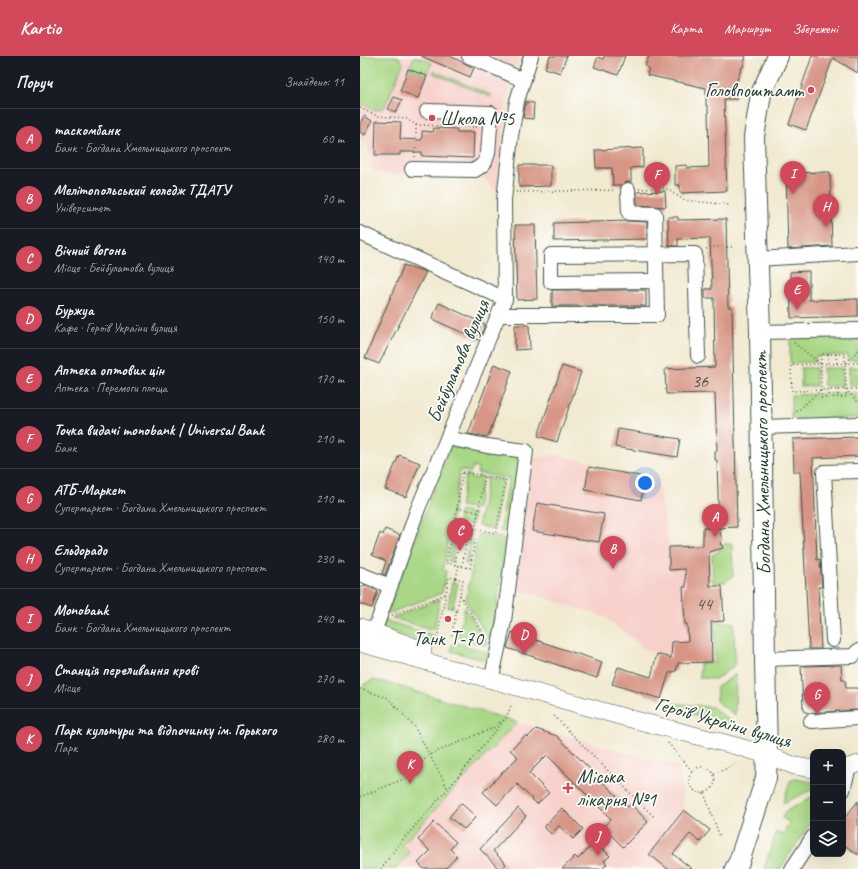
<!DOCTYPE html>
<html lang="uk">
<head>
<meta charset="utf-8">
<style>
	:root { --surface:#171b24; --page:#20242c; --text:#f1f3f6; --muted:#9ea1a6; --line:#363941; --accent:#d1495b }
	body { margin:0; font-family:Caveat,sans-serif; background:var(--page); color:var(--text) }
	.controls { position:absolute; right:12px; bottom:12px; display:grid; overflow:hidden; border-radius:8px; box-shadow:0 4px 16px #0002 }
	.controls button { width:36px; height:36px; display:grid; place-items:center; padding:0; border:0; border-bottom:1px solid var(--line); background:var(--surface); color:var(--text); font:20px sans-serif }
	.you { position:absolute; left:285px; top:427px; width:14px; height:14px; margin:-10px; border:3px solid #fff; border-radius:50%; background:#1a73e8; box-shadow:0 0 0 6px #1a73e833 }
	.badge { display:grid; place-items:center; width:26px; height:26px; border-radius:50%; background:var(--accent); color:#fff; font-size:13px; font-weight:700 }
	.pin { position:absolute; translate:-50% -33px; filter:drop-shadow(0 1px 2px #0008) }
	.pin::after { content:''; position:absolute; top:21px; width:14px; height:12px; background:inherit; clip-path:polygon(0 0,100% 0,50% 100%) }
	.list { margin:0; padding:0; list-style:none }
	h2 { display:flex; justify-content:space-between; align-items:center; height:52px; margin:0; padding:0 16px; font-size:17px }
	h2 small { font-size:13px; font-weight:400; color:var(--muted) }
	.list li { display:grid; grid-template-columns:26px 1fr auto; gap:12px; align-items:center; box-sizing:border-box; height:60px; padding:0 16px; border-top:1px solid var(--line) }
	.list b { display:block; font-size:15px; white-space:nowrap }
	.list p { margin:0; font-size:13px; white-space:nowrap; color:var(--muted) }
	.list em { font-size:13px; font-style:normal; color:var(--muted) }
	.icon { flex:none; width:22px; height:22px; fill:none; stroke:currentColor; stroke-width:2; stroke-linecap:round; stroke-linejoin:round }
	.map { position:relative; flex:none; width:498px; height:813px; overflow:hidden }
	header { display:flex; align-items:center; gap:24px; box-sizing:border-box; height:56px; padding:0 20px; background:var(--accent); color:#fff }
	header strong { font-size:19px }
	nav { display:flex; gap:22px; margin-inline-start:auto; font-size:14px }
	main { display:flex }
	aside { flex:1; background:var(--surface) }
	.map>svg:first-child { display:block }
	.built { fill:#f7d0ca }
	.green { fill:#a9d785; stroke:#648a5c }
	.building { fill:#d79585 }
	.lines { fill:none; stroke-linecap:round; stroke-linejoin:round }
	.minor-casing { stroke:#3e574b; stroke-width:16 }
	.major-casing { stroke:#3e574b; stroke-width:18 }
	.highway-casing { stroke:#3e574b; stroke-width:22 }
	.path { stroke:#3e574b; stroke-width:1.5; stroke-dasharray:1 3; stroke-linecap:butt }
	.minor { stroke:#fff; stroke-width:14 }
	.major { stroke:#fff; stroke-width:17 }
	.highway { stroke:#fff; stroke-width:20 }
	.poi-dot { fill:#d1495b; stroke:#fdfcf7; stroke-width:1.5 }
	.labels { text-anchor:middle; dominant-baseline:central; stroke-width:3.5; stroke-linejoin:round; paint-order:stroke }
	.number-label { font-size:18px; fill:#4d5348 }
	.poi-label { font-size:20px; fill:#1f3d34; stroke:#fdfcf7; text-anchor:start }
	.street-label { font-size:20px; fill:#1f3d34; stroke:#fdfcf7 }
</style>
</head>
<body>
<header>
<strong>Kartio</strong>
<nav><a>Карта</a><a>Маршрут</a><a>Збережені</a></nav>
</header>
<main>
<aside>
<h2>Поруч<small>Знайдено: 11</small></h2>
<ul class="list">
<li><span class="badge">A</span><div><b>таскомбанк</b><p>Банк · Богдана Хмельницького проспект</p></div><em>60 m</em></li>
<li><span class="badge">B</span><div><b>Мелітопольський коледж ТДАТУ</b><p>Університет</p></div><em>70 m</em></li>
<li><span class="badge">C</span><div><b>Вічний вогонь</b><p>Місце · Бейбулатова вулиця</p></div><em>140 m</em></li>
<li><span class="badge">D</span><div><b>Буржуа</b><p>Кафе · Героїв України вулиця</p></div><em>150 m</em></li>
<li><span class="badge">E</span><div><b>Аптека оптових цін</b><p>Аптека · Перемоги площа</p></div><em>170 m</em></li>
<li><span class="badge">F</span><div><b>Точка видачі monobank | Universal Bank</b><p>Банк</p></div><em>210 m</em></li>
<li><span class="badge">G</span><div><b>АТБ-Маркет</b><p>Супермаркет · Богдана Хмельницького проспект</p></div><em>210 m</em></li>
<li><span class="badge">H</span><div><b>Ельдорадо</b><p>Супермаркет · Богдана Хмельницького проспект</p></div><em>230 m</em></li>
<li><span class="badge">I</span><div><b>Monobank</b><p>Банк · Богдана Хмельницького проспект</p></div><em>240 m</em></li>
<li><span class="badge">J</span><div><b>Станція переливання крові</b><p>Місце</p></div><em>270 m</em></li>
<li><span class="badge">K</span><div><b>Парк культури та відпочинку ім. Горького</b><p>Парк</p></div><em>280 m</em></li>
</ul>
</aside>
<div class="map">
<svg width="498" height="813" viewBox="0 0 498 813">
	<rect width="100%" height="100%" fill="#fdfcf7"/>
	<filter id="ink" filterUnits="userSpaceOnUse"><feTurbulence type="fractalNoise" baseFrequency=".025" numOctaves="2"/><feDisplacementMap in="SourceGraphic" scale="8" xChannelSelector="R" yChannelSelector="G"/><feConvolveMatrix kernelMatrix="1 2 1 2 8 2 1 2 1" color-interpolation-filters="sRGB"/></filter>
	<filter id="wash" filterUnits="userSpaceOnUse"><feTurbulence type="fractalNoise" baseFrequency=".012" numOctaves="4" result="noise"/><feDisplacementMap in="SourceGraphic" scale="16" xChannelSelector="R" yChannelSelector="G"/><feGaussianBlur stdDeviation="0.9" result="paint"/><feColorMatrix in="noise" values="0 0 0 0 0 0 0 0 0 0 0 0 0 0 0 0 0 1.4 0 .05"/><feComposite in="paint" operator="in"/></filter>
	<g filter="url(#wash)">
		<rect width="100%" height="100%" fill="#f1e9d0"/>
		<g class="built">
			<path d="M0,0H58L147,39L139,136L120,120L25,118L13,115L8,90L0,85Z"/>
			<path d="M60,0H160L147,38Z"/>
			<path d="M199,399L233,407L232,412L298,424L309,491L349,490L350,530H362L364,565L351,566L352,606L311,607V602L288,595L245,561L154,532L173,402Z"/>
			<path d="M157,666L319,711L324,754L350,774L340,786L330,778L314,798L332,813H36L50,797L41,789Z"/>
		</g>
		<g class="green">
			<path d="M0,0H38L43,8L24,52L15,54L0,47Z"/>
			<path d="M55,0L72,7L66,19L49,12Z"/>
			<path d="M74,15L131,39L130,41L73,17Z"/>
			<path d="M498,279V304H488V299L455,300V306L430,307V280Z"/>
			<rect x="489" y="311" width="9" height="19"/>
			<rect x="441" y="312" width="15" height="18"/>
			<path d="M463,312H482V330H464Z"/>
			<path d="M498,337V362L431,363V339Z"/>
			<path d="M90,390L160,402L147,476L140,475L149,422L117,417L118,412L112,411L111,416L100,414L83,514L86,515L82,537L27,558Z"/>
			<path d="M106,418L110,419V422L117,423L118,420L122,421L117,453L100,450Z"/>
			<path d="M127,422L143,424L134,473L118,470Z"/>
			<path d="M100,455L114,458L112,469L98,466Z"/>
			<path d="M118,478L146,483L132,588L106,545Z"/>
			<path d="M92,482L95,483L92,506L88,505Z"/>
			<path d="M108,486H112L108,508H105Z"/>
			<path d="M364,488H372L373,520L365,526L353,527L352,499L359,495Z"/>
			<path d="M92,526L98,527L93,551L88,550Z"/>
			<path d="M80,543L74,574L32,562Z"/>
			<path d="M105,551L128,590L98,581Z"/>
			<path d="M23,564L76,580L73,589L23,573Z"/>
			<path d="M374,566L375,609L356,623L340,622V607H355L354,567Z"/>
			<path d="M93,586L130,597L129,600L123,604L91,595Z"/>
			<path d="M376,618L375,659L356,645L357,631Z"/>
			<path d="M13,624L24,626L157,666L42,789L50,797L36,813H0V639L4,628Z"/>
			<path d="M310,647L352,651L370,665L369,669L309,651Z"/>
			<path d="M435,723L453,726V733L423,747L430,725Z"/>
			<path d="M453,740V763L420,813H404L416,776L424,778L429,766L422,762L425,756Z"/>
		</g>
		<g id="blocks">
			<g class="building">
				<path d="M61,0H90L114,12L110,21Z"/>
				<path d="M190,0H207L200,17L185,12Z"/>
				<path d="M244,0H265L258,19L234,11L238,1L243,3Z"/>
				<path d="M289,0H386L383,11H382L372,37L377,43H364L367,135L320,137V129H315V110L327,109V112L349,111L348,50H346V32L287,19L289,12L285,10Z"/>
				<path d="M452,0H498V17L473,2L446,74L429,68Z"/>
				<path d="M48,13L67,20L58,42L40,35Z"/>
				<path d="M34,41L42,44L36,56L28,53Z"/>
				<path d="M166,46L174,47L173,63L163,62Z"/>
				<path d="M4,60L12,65L5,79L0,76V68Z"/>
				<path d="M16,65L41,66L40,83L62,84V75L73,76L74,72L97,73V76H114L113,102L62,100V96H40V99H15Z"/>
				<path d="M283,92V111L271,112V126H267L262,129H253L252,112H236L235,94Z"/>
				<path d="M159,109H191V130L159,131Z"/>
				<path d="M470,116L472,190L428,193L426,117Z"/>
				<path d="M305,135L306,151L277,149V136Z"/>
				<path d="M308,161H318V164L366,163L368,251H372L377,471L359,472L357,404H355V395H357L355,337L306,338L305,313L355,311L354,242H345V233H352L350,182L318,183V190H309Z"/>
				<path d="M268,165L287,166V183L194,185V167Z"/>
				<path d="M155,169H175L177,243L157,244Z"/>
				<path d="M44,209L66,216L19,308L5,302Z"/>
				<path d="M449,215V244L498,243V260L431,262L430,216Z"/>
				<rect x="192" y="234" width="94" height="16"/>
				<path d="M79,247L125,268L119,284L72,263Z"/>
				<path d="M155,269H169L170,293L155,294Z"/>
				<path d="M134,308L152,315L128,381L108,378Z"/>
				<path d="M202,310L221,316L197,386L178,380Z"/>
				<path d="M258,373L320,383L317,401L255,391Z"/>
				<path d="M498,381V400L453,402L457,504L460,503L462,531H458L461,593H449L440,416H434L433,383Z"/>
				<path d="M39,399L60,407L46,441L25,433Z"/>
				<path d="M229,411L285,421L281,444L225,434Z"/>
				<path d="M177,447L244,458L239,486L172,475Z"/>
				<path d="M343,472H359L362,483L360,489H362L363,492L349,496L350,530H362L364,565L351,566L352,606L318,607L316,615L309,617L301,643L252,628L258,611L291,621L297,598L311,602L312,586L328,585L327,568H325L323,531H326L325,513L309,514V491L343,490Z"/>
				<path d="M25,473L40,479L25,519L22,518L26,505L12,499L20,477L23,479Z"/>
				<path d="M4,529L18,535L12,552L0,548V530L3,531Z"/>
				<path d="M152,576L242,606L237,622L147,592Z"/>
				<path d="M481,609L482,624H485L486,632H498V654L449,657L445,656L443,651L441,610Z"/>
				<path d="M176,673L197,680L268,751L271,748L288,766L263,791L243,771L251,763L187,699L169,717L189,737L177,748L157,728L137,749L123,736L158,701L150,694L166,679L168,681Z"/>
				<path d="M498,745V799L483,788V764Z"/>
				<path d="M101,747L116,761L104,773L89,761Z"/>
				<path d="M158,752L166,760L133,795L146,808L141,813H139L120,793Z"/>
				<path d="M202,752L223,773L213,783L199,770L191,778L184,771Z"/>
				<path d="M324,754L350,774L340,786L330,778L313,798L332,813H308L289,798Z"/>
				<path d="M74,766L96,786L90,793L97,800L85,813H64L58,807L70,795L58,784Z"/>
				<path d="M234,787L236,790L238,788L250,800L244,805L247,808L242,813H202L215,800L218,803Z"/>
			</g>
		</g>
	</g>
	<g filter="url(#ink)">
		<use href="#blocks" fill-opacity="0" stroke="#3e574b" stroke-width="1"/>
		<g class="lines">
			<g class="minor-casing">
				<g id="minor">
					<path d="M109,0L163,24"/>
					<path d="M52,113L115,114L121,110L125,106L128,97L131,57L67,55"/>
					<path d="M0,177L145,243"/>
					<path d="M397,203L498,197"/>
					<path d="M296,225L191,226V199L335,198L338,300"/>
					<path d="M139,259H297L295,158L269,157L268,134"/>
					<path d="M400,276L498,274"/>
					<path d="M401,371L498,368"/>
					<path d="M87,382L127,390L166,395L144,565L133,616"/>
					<path d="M0,518L30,530"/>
					<path d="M473,584L464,416L498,415"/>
					<path d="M11,585L57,455L145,243L144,144L151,80L157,45L171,0"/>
					<path d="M405,603L493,600L498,595"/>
					<path d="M451,665L498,662"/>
					<path d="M483,734L489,711"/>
					<path d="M432,813L453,781"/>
				</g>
			</g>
			<g class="major-casing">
				<g id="major">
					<path d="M0,571L63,594"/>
					<path d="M0,587L260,660L376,690L407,699L435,710L453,713"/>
					<path d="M483,713L498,708"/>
				</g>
			</g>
			<g class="highway-casing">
				<path id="highway" d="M375,813L379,806L406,722L407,699L405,603L400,276L394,81L401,38L418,0"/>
			</g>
			<g class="path">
				<path d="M0,52L17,60L45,62L56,69V84"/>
				<path d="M56,69L118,71"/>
				<path d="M55,101L56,89"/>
				<path d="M279,133L305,132L324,144L370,149"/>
				<path d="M156,136L256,134"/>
				<path d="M367,191H372"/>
				<path d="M346,193L351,191H362"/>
				<path d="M434,287L461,308V334L434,358"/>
				<path d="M498,294L485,308L486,334L498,346"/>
				<path d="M468,298V308"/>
				<path d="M476,298L477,308"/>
				<path d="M498,307L431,309L432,335L498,333"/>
				<path d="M461,308V298H485V308"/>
				<path d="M461,334V342L486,341V334"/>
				<path d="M469,334V342"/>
				<path d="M478,334V341"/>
				<path d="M103,416L146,424L136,477L94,469Z"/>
				<path d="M97,452L118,456"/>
				<path d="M115,473L125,420"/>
				<path d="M91,479L115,484L110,512L86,507Z"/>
				<path d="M104,481L106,471"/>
				<path d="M95,509L99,481"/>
				<path d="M102,510L107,482"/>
				<path d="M96,522L99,509"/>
				<path d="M100,539L128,585"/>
				<path d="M84,551L97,554"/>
				<path d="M32,559L86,538"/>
				<path d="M78,578L89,521L103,524L91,582"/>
				<path d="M0,633L28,642L54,670L88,733"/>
				<path d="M194,660L294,761"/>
				<path d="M308,687L332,715"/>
				<circle cx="342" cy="724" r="13"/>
				<path d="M354,718L376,708"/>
				<path d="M344,737L360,781"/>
				<path d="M0,741L46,722L69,699L133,672L143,664"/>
				<path d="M21,813L38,789L88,733L146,662L151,650"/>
			</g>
			<use href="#minor" class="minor"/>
			<use href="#major" class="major"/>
			<use href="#highway" class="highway"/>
		</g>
	</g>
	<g class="poi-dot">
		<circle cx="451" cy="34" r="4"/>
		<circle cx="72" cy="62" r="4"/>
		<circle cx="88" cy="563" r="4"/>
		<path d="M206 726h4v4h4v4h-4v4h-4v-4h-4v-4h4z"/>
	</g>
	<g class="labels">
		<g class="number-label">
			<text x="340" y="325">36</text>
			<text x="344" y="548">44</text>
		</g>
		<g class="poi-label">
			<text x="443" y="34" text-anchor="end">Головпоштамт</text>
			<text x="80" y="62">Школа №5</text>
			<text x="88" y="582" text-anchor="middle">Танк Т-70</text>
			<text x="217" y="720">Міська<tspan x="217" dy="23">лікарня №1</tspan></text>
		</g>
		<g class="street-label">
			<text transform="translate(98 305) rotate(-67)">Бейбулатова вулиця</text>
			<text transform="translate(402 407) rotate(-91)">Богдана Хмельницького проспект</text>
			<text transform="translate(363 666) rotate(16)">Героїв України вулиця</text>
		</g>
	</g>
</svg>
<div class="controls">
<button>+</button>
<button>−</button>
<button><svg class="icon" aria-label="layers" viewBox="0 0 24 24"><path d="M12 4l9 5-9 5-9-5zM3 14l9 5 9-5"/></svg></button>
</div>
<div class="you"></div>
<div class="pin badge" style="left:355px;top:481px">A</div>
<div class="pin badge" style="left:253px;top:513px">B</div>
<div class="pin badge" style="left:100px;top:495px">C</div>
<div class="pin badge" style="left:164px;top:599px">D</div>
<div class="pin badge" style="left:437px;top:254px">E</div>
<div class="pin badge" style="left:297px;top:139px">F</div>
<div class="pin badge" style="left:457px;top:659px">G</div>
<div class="pin badge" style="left:466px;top:171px">H</div>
<div class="pin badge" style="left:433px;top:138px">I</div>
<div class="pin badge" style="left:238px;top:800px">J</div>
<div class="pin badge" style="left:50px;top:728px">K</div>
</div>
</main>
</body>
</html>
